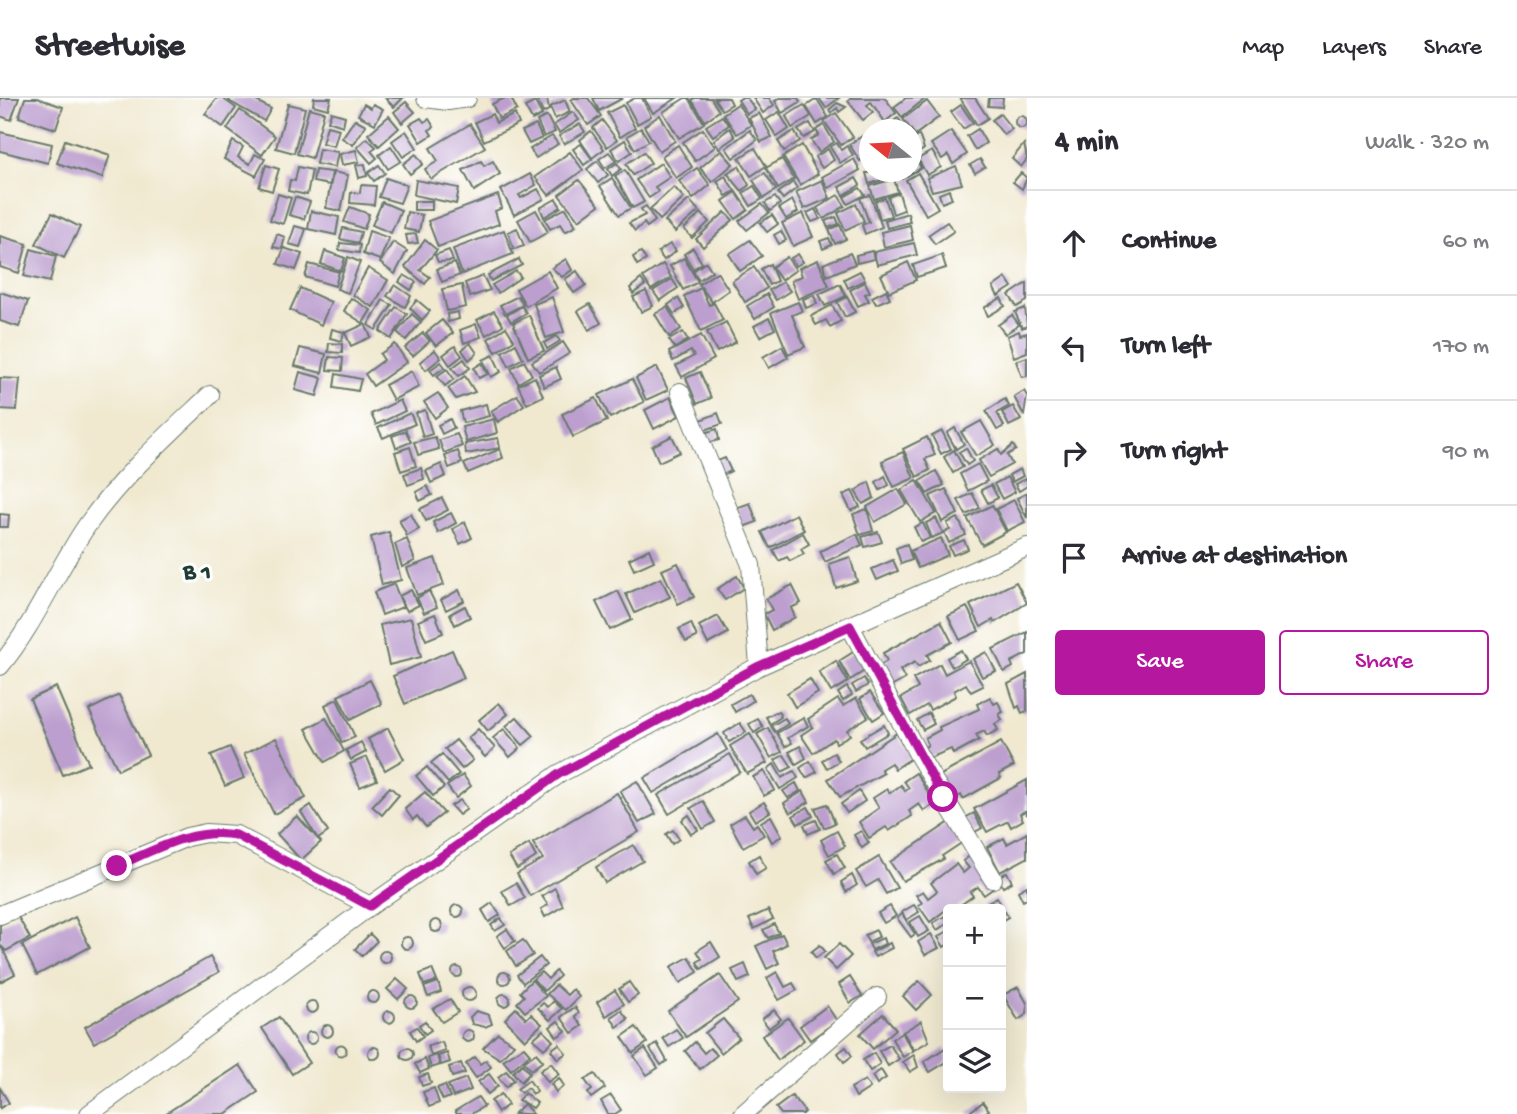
<!DOCTYPE html>
<html lang="en">
<head>
<meta charset="utf-8">
<style>
	:root { --surface:#fff; --page:#f7f7f7; --text:#2b2b33; --muted:#7c7c81; --line:#e1e1e2; --accent:#b5179e }
	body { margin:0; font-family:"Gochi Hand",sans-serif; background:var(--page); color:var(--text) }
	.controls { position:absolute; right:21px; bottom:21px; display:grid; overflow:hidden; border-radius:7px; box-shadow:0 7px 28px #0002 }
	.controls button { width:63px; height:63px; display:grid; place-items:center; padding:0; border:0; border-bottom:2px solid var(--line); background:var(--surface); color:var(--text); font:35px sans-serif }
	.compass { position:absolute; left:859px; top:21px; width:63px; height:63px; border-radius:50%; background:var(--surface); box-shadow:0 7px 28px #0002; rotate:288deg }
	.stop { position:absolute; width:21px; height:21px; margin:-16px; border:5px solid #b5179e; border-radius:50%; background:#fff }
	.stop.end { background:#b5179e; border-color:#fff; box-shadow:0 2px 7px #0008 }
	.list { margin:0; padding:0; list-style:none }
	h2 { display:flex; justify-content:space-between; align-items:center; height:91px; margin:0; padding:0 28px; font-size:30px }
	h2 small { font-size:23px; font-weight:400; color:var(--muted) }
	.list li { display:grid; grid-template-columns:46px 1fr auto; gap:21px; align-items:center; box-sizing:border-box; height:105px; padding:0 28px; border-top:2px solid var(--line) }
	.list b { display:block; font-size:26px; white-space:nowrap }
	.list em { font-size:23px; font-style:normal; color:var(--muted) }
	.actions { display:flex; gap:14px; padding:21px 28px }
	.actions a { flex:1; padding:16px 0; border:2px solid var(--accent); border-radius:7px; text-align:center; font-size:24px; color:var(--accent) }
	.actions .main { background:var(--accent); color:#fff }
	.icon { flex:none; width:38px; height:38px; fill:none; stroke:currentColor; stroke-width:2; stroke-linecap:round; stroke-linejoin:round }
	.map { position:relative; flex:none; width:1027px; height:1016px; overflow:hidden }
	header { display:flex; align-items:center; gap:42px; box-sizing:border-box; height:98px; padding:0 35px; background:var(--surface); border-bottom:2px solid var(--line) }
	header strong { font-size:33px }
	nav { display:flex; gap:38px; margin-inline-start:auto; font-size:24px }
	main { display:flex }
	aside { flex:1; background:var(--surface) }
	.map>svg:first-child { display:block }
	.building { fill:#bc9fcf }
	.lines { fill:none; stroke-linecap:round; stroke-linejoin:round }
	.minor-casing { stroke:#68796b; stroke-width:20 }
	.minor { stroke:#fff; stroke-width:18 }
	.route { stroke:#b5179e; stroke-width:9 }
	.labels { text-anchor:middle; dominant-baseline:central; stroke-width:6; stroke-linejoin:round; paint-order:stroke }
	.quarter-label { font-size:24px; font-weight:bold; fill:#1f3d34; stroke:#fff }
</style>
</head>
<body>
<header>
<strong>Streetwise</strong>
<nav><a>Map</a><a>Layers</a><a>Share</a></nav>
</header>
<main>
<div class="map">
<svg width="1027" height="1016" viewBox="0 0 1027 1016">
	<rect width="100%" height="100%" fill="#fff"/>
	<filter id="ink" filterUnits="userSpaceOnUse"><feTurbulence type="fractalNoise" baseFrequency=".0143" numOctaves="2"/><feDisplacementMap in="SourceGraphic" scale="14" xChannelSelector="R" yChannelSelector="G"/><feConvolveMatrix kernelMatrix="1 2 1 2 8 2 1 2 1" color-interpolation-filters="sRGB"/></filter>
	<filter id="wash" filterUnits="userSpaceOnUse"><feTurbulence type="fractalNoise" baseFrequency=".00686" numOctaves="4" result="noise"/><feDisplacementMap in="SourceGraphic" scale="28" xChannelSelector="R" yChannelSelector="G"/><feGaussianBlur stdDeviation="1.57" result="paint"/><feColorMatrix in="noise" values="0 0 0 0 0 0 0 0 0 0 0 0 0 0 0 0 0 1.4 0 .05"/><feComposite in="paint" operator="in"/></filter>
	<g filter="url(#wash)">
		<rect width="100%" height="100%" fill="#f0e9d0"/>
		<g id="blocks">
			<g class="building">
				<path d="M0,0H19L11,22L0,18Z"/>
				<path d="M25,0H37L63,9L56,31L19,19Z"/>
				<path d="M217,0H222L236,10L223,29L205,16Z"/>
				<path d="M231,0H251L271,11L264,23L229,3Z"/>
				<path d="M314,0H331L328,11L313,7Z"/>
				<path d="M385,0H403L394,9Z"/>
				<path d="M505,0H511L517,12L499,21L492,6Z"/>
				<path d="M547,0L549,12L543,15L537,2Z"/>
				<path d="M574,0H588L601,18L588,27L571,2Z"/>
				<path d="M593,0H623L599,13Z"/>
				<path d="M635,0H642L651,18L637,26L626,5Z"/>
				<path d="M644,0H677L653,15Z"/>
				<path d="M685,0H689L704,25L679,40L663,14Z"/>
				<path d="M695,0H711L719,13L705,23L692,2Z"/>
				<path d="M714,0H729L732,6L722,12Z"/>
				<path d="M741,0H747L755,11L747,16L738,2Z"/>
				<path d="M753,0H769L774,7L763,15Z"/>
				<path d="M779,0H798L800,4L782,15L775,3Z"/>
				<path d="M819,0H839L826,10Z"/>
				<path d="M851,0H885L896,15L885,24L871,4L867,7L873,14L863,22L848,3Z"/>
				<path d="M906,0H926L902,19L894,9Z"/>
				<path d="M960,0H975L988,20L977,27Z"/>
				<path d="M989,0H1003L1002,9L988,8Z"/>
				<path d="M817,1L828,19L817,26L806,8Z"/>
				<path d="M565,2L570,14L555,21L550,9Z"/>
				<path d="M927,3L939,19L915,37L903,21Z"/>
				<path d="M406,4L415,14L402,25L394,14Z"/>
				<path d="M535,4L542,17L532,22L525,9Z"/>
				<path d="M837,5L846,9L839,14L837,10L831,15L829,12Z"/>
				<path d="M288,6L305,10L294,55L276,50Z"/>
				<path d="M364,6L371,10L373,6L383,11L375,26L358,17Z"/>
				<path d="M738,6L751,27L737,36L723,16Z"/>
				<path d="M623,7L635,30L620,39L607,15Z"/>
				<path d="M804,7L811,18L792,30L786,18Z"/>
				<path d="M961,7L973,25L963,31L951,14Z"/>
				<path d="M309,10L324,14L312,60L297,56Z"/>
				<path d="M240,12L275,38L262,57L227,31Z"/>
				<path d="M331,14L345,18L343,28L328,23Z"/>
				<path d="M573,14L579,22L559,35L554,27Z"/>
				<path d="M779,14L789,31L777,39L766,22Z"/>
				<path d="M759,15L772,39L761,44L749,20Z"/>
				<path d="M836,15L853,39L841,47L824,23Z"/>
				<path d="M492,16L496,25L515,16L519,26L484,43L475,24Z"/>
				<path d="M1000,16L1012,31L1004,37L992,22Z"/>
				<path d="M660,17L675,43L659,53L644,28Z"/>
				<circle cx="1021" cy="24" r="6"/>
				<path d="M389,18L399,30L379,48L368,36Z"/>
				<path d="M547,18L555,34L544,39L537,23Z"/>
				<path d="M722,18L729,27L713,38L706,28Z"/>
				<path d="M421,20L424,24L429,21L434,29L429,32L432,37L421,44L410,26Z"/>
				<path d="M898,20L907,32H894L890,26Z"/>
				<path d="M355,21L366,27L353,47L342,40Z"/>
				<path d="M602,22L617,42L607,49L593,30Z"/>
				<path d="M810,25L815,34L804,40L798,32Z"/>
				<path d="M470,26L485,49L431,81L425,71L438,63L430,50Z"/>
				<path d="M580,26L585,34L564,46L559,38Z"/>
				<path d="M536,27L542,40L529,46L522,33Z"/>
				<path d="M824,27L834,44L819,54L811,42L819,37L816,32Z"/>
				<path d="M327,28L339,31L334,48L322,45Z"/>
				<path d="M641,30L649,43L635,51L627,38Z"/>
				<path d="M730,30L735,39L719,50L714,42Z"/>
				<path d="M703,31L715,49L695,63L683,44Z"/>
				<path d="M978,31L986,45L975,52L967,38Z"/>
				<path d="M750,32L757,42L733,60L726,50Z"/>
				<path d="M406,33L417,50L403,59L392,43Z"/>
				<path d="M591,33L604,51L592,60L580,42Z"/>
				<path d="M794,33L800,43L784,53L778,43Z"/>
				<path d="M951,33L967,56L953,66L948,57L942,61L931,46Z"/>
				<path d="M0,34L52,46L48,65L0,53Z"/>
				<path d="M868,35L869,56L860,63L849,46Z"/>
				<path d="M919,37L924,51L912,60V42Z"/>
				<path d="M552,38L558,46L536,60L530,51Z"/>
				<path d="M367,40L376,49L371,53L377,60L371,65L357,49Z"/>
				<path d="M65,42L110,57L102,80L57,65Z"/>
				<path d="M625,42L632,54L619,63L611,51Z"/>
				<path d="M233,43L243,49L238,59L250,66L255,56L265,61L256,78L224,61Z"/>
				<path d="M837,45L841,52L847,48L853,57L840,65L830,49Z"/>
				<path d="M581,46L592,61L584,67L573,51Z"/>
				<path d="M1024,46L1027,61L1021,69L1012,61Z"/>
				<path d="M678,47L692,69L676,80L662,58Z"/>
				<path d="M802,47L818,76L800,87L783,59Z"/>
				<path d="M391,48L401,63L388,71L379,57Z"/>
				<path d="M755,50L766,68L751,78L739,60Z"/>
				<path d="M319,51L338,54L335,69L316,66Z"/>
				<path d="M828,51L834,62L822,70L815,59Z"/>
				<path d="M356,52L359,64L342,67L340,56Z"/>
				<path d="M721,52L733,66L712,84L700,70Z"/>
				<path d="M932,53L941,69L927,77L918,61Z"/>
				<path d="M570,54L583,72L549,97L535,79Z"/>
				<path d="M609,54L616,63L605,70L599,61Z"/>
				<path d="M644,54L651,65L633,77L626,66Z"/>
				<path d="M416,56L423,66L410,76L403,66Z"/>
				<path d="M916,60L921,70L902,81L898,74H912V63Z"/>
				<path d="M782,61L794,81L778,91L766,70Z"/>
				<path d="M854,61L860,72L828,90L822,79Z"/>
				<path d="M980,61L985,69L975,75L970,67Z"/>
				<path d="M481,63L484,68L493,63L500,76L474,93L463,72Z"/>
				<path d="M597,63L608,77L598,85L587,71Z"/>
				<path d="M617,65L621,71L612,78L608,71Z"/>
				<path d="M661,65L670,79L655,89L658,94L649,100L636,82Z"/>
				<path d="M365,66L367,78L359,80L356,67Z"/>
				<path d="M266,67L279,71L272,93L259,89Z"/>
				<path d="M379,67L385,75L374,83L368,75Z"/>
				<path d="M739,68L749,87L742,93L727,75Z"/>
				<path d="M956,68L962,86L932,93L927,80Z"/>
				<path d="M298,69L312,72L307,97L288,93L290,82L295,83Z"/>
				<path d="M697,70L710,87L693,101L679,83Z"/>
				<path d="M315,72L332,74L330,87L313,84Z"/>
				<path d="M625,72L644,104L633,110L615,78Z"/>
				<path d="M333,74L348,77L341,113L326,110Z"/>
				<path d="M887,74L889,80L869,86L866,75Z"/>
				<path d="M765,75L776,92L764,100L753,82Z"/>
				<path d="M918,75L938,110L926,117L906,82Z"/>
				<path d="M1021,75L1027,80L1022,91L1013,84Z"/>
				<path d="M530,76L536,87L519,97L521,100L538,91L544,101L514,117L501,92Z"/>
				<path d="M725,78L735,93L726,98L717,83Z"/>
				<path d="M386,80L407,87L400,105L379,99Z"/>
				<path d="M612,80L631,110L619,117L600,88Z"/>
				<path d="M856,80L860,87L844,97L839,89Z"/>
				<path d="M894,81L898,94L874,101L870,88Z"/>
				<path d="M416,82L459,90L456,106L414,97Z"/>
				<path d="M579,82L599,107L579,122L559,97Z"/>
				<path d="M822,82L830,100L804,111L796,94Z"/>
				<path d="M793,84L797,90L783,101L778,95Z"/>
				<path d="M361,87L376,88L374,107L350,105L351,94L360,95Z"/>
				<path d="M754,88L762,101L751,108L743,95Z"/>
				<path d="M674,89L684,100L660,122L650,111Z"/>
				<path d="M860,90L865,97L848,106L844,99Z"/>
				<path d="M949,92L952,101L942,105L939,96Z"/>
				<path d="M736,94L748,112L736,121L723,103Z"/>
				<path d="M899,95L904,112L893,116L888,99Z"/>
				<path d="M278,96L291,100L283,126L270,122Z"/>
				<path d="M498,97L502,110L495,113L499,126L438,149L428,123Z"/>
				<path d="M838,97L845,108L824,121L817,110Z"/>
				<path d="M870,97L882,129L865,136L862,127L869,124L860,100Z"/>
				<path d="M295,99L310,104L304,121L289,117Z"/>
				<path d="M775,99L780,106L770,113L765,105Z"/>
				<path d="M885,100L891,118L880,121L875,103Z"/>
				<path d="M556,101L561,109L544,119L540,110Z"/>
				<path d="M689,102L699,113L675,134L665,123Z"/>
				<path d="M792,102L798,114L786,121L779,110Z"/>
				<rect x="414" y="103" width="18" height="9"/>
				<path d="M382,104L401,112L391,135L372,127Z"/>
				<path d="M762,106L769,115L747,132L739,123Z"/>
				<path d="M856,106L864,123L845,132L838,115Z"/>
				<path d="M646,108L655,123L647,129L644,125L635,133L629,125L645,117L641,111Z"/>
				<path d="M350,109L369,116L364,131L344,124Z"/>
				<path d="M566,110L576,128L565,134L560,126L550,131L545,121Z"/>
				<path d="M815,111L820,121L812,124L807,115Z"/>
				<path d="M536,112L548,134L530,144L518,122Z"/>
				<path d="M311,113L339,119L336,137L308,131Z"/>
				<path d="M407,114L422,117L419,134L404,131Z"/>
				<path d="M725,114L733,122L703,149L696,141Z"/>
				<path d="M52,115L80,129L64,160L36,146Z"/>
				<path d="M701,115L709,124L692,140L684,131Z"/>
				<path d="M803,115L813,139L793,148L782,125Z"/>
				<path d="M908,115L910,124L887,130L885,122Z"/>
				<path d="M772,117L778,126L767,134L760,125Z"/>
				<path d="M836,119L839,126L828,130L825,123Z"/>
				<path d="M947,124L954,133L935,146L928,137Z"/>
				<path d="M840,127L846,141L835,146L829,132Z"/>
				<path d="M910,127L913,142L884,149L881,134Z"/>
				<path d="M295,128L306,131L300,149L289,146Z"/>
				<path d="M343,130L361,134L358,145L340,141Z"/>
				<path d="M517,130L524,148L514,151L508,134Z"/>
				<path d="M504,132L513,156L462,176L453,151Z"/>
				<path d="M369,133L389,140L380,162L363,156Z"/>
				<path d="M781,133L786,142L779,146L774,137Z"/>
				<path d="M277,136L285,139L282,151L273,149Z"/>
				<path d="M416,136L418,145L408,146L406,137Z"/>
				<path d="M0,138L27,146L19,175L0,169Z"/>
				<path d="M829,140L832,147L823,151L820,143Z"/>
				<path d="M425,142L437,152L420,172L430,179L425,186L405,169Z"/>
				<path d="M750,142L762,158L740,173L729,156Z"/>
				<path d="M393,144L407,153L395,176L380,165Z"/>
				<path d="M340,145L360,147L359,155L339,152Z"/>
				<path d="M914,145L917,157L877,167L874,154Z"/>
				<path d="M670,146L676,153L664,162L658,154Z"/>
				<path d="M284,150L302,156L296,172L278,166Z"/>
				<path d="M693,150L702,165L693,171L684,156Z"/>
				<path d="M31,151L56,158L50,184L24,178Z"/>
				<path d="M449,152L453,163L438,164L435,157Z"/>
				<path d="M325,153L345,160L341,173L321,166Z"/>
				<path d="M872,153L874,161L857,165L856,157Z"/>
				<path d="M641,154L646,162L637,167L633,159Z"/>
				<path d="M850,155L855,166L827,178L823,166Z"/>
				<path d="M798,156L803,164L796,168L791,160Z"/>
				<path d="M942,157L946,170L917,179L913,167Z"/>
				<path d="M348,159L360,164L348,195L337,191Z"/>
				<path d="M787,159L796,172L781,182L772,169Z"/>
				<path d="M684,160L698,184L683,192L670,168Z"/>
				<path d="M519,161L522,167L491,183L488,177Z"/>
				<path d="M566,161L572,172L562,179L552,170Z"/>
				<path d="M818,162L829,188L798,201L791,183L802,178L799,170Z"/>
				<path d="M706,164L712,173L699,182L693,173Z"/>
				<path d="M908,164L916,182L889,194L881,177Z"/>
				<path d="M455,165L460,177L442,184L437,171Z"/>
				<path d="M309,166L339,174L335,188L305,179Z"/>
				<path d="M663,166L671,179L651,192L643,179Z"/>
				<path d="M770,166L777,183L769,187L761,171Z"/>
				<path d="M754,169L767,190L745,204L732,183Z"/>
				<path d="M368,170L388,182L373,209L353,197Z"/>
				<path d="M516,173L521,179L498,195L492,187Z"/>
				<path d="M548,173L557,190L526,208L516,191Z"/>
				<path d="M577,173L586,187L574,195L565,181Z"/>
				<path d="M860,173L865,182L848,190L844,181Z"/>
				<path d="M717,174L729,192L712,204L699,186Z"/>
				<path d="M404,177L416,184L411,192L399,184Z"/>
				<path d="M483,178L490,192L470,199L465,185Z"/>
				<path d="M1006,180L1012,189L998,198L993,189Z"/>
				<path d="M641,181L645,187L633,196L630,190Z"/>
				<path d="M672,181L678,190L660,203L653,193Z"/>
				<path d="M783,184L790,193L776,202L769,192Z"/>
				<path d="M865,184L870,194L865,196L869,203L858,208L850,192Z"/>
				<path d="M1027,185V203L1017,209L1009,197Z"/>
				<path d="M840,186L846,198L825,208L819,196Z"/>
				<path d="M395,187L411,198L405,209L387,198Z"/>
				<path d="M462,187L466,209L447,213L442,191Z"/>
				<path d="M300,190L331,204L321,227L290,212Z"/>
				<path d="M701,190L709,207L714,205L723,222L701,233L684,198Z"/>
				<path d="M886,192L890,200L876,206L872,199Z"/>
				<path d="M646,193L653,208L641,214L633,199Z"/>
				<path d="M0,194L28,203L19,229L0,223Z"/>
				<path d="M767,196L774,209L755,221L747,208Z"/>
				<path d="M814,197L817,206L806,210L803,201Z"/>
				<path d="M518,198L523,207L505,216L500,207Z"/>
				<path d="M552,199L564,234L546,240L534,206Z"/>
				<path d="M847,199L855,214L845,219L837,204Z"/>
				<path d="M351,200L371,212L363,225L344,213Z"/>
				<path d="M678,200L684,210L674,216L668,207Z"/>
				<path d="M1001,200L1005,208L988,218L984,210Z"/>
				<path d="M383,202L392,207L376,232L368,227Z"/>
				<path d="M417,202L430,213L422,222L410,210Z"/>
				<path d="M798,204L802,213L792,217L805,249L788,256L771,215Z"/>
				<path d="M590,206L601,225L589,232L578,213Z"/>
				<path d="M832,207L841,223L830,229L826,222L816,227L811,218Z"/>
				<path d="M522,208L526,215L511,224L507,217Z"/>
				<path d="M396,209L407,216L391,241L380,233Z"/>
				<path d="M667,209L681,231L669,239L655,216Z"/>
				<path d="M1025,210L1027,228L1022,230L1015,214Z"/>
				<path d="M494,213L503,227L486,237L477,222Z"/>
				<path d="M458,214L459,221L448,224L447,216Z"/>
				<path d="M412,216L421,224L406,242L397,234Z"/>
				<path d="M529,217L544,253L528,260L513,225Z"/>
				<path d="M1012,217L1019,227L1005,236L998,227Z"/>
				<path d="M769,220L775,231L760,239L754,228Z"/>
				<path d="M442,222L453,235L436,248L426,235Z"/>
				<path d="M726,224L736,244L717,254L707,234Z"/>
				<path d="M365,226L371,239L351,248L345,235Z"/>
				<path d="M476,226L481,239L464,245L460,232Z"/>
				<path d="M506,229L514,242L496,254L488,241Z"/>
				<path d="M332,231L344,234L342,243L330,240Z"/>
				<path d="M1019,233L1020,237L1027,235V254L1014,259L1007,238Z"/>
				<path d="M683,234L688,242L675,250L669,242Z"/>
				<path d="M423,235L430,243L413,258L405,250Z"/>
				<path d="M701,237L714,261L682,279L676,268L694,258L691,253L673,263L669,254Z"/>
				<path d="M556,238L560,243L547,251L544,245Z"/>
				<path d="M563,244L570,255L539,274L532,264Z"/>
				<path d="M329,245L342,246V255L328,254Z"/>
				<path d="M470,245L477,255L469,262L462,252Z"/>
				<path d="M395,246L407,264L373,288L365,276L384,262L380,256Z"/>
				<path d="M516,246L523,260L509,268L502,254Z"/>
				<path d="M455,248L462,258L450,267L443,257Z"/>
				<path d="M782,248L788,259L769,270L763,259Z"/>
				<path d="M300,250L326,256L322,275L295,268Z"/>
				<path d="M435,252L441,260L426,272L420,264Z"/>
				<path d="M493,257L501,274L491,279L483,262Z"/>
				<path d="M329,259L343,260L342,273L327,272Z"/>
				<path d="M1027,259V278L1022,279L1016,263Z"/>
				<path d="M464,261L470,270L459,278L452,270Z"/>
				<path d="M524,263L532,277L518,285L511,270Z"/>
				<path d="M441,264L445,269L434,277L430,272Z"/>
				<path d="M482,265L488,276L479,280L474,270Z"/>
				<path d="M556,269L561,281L544,289L539,277Z"/>
				<path d="M657,269L668,292L646,302L636,280Z"/>
				<path d="M447,271L454,281L445,288L437,278Z"/>
				<path d="M412,273L419,289L393,302L385,287Z"/>
				<path d="M300,274L322,280L317,298L295,292Z"/>
				<path d="M700,274L711,300L697,306L686,280Z"/>
				<path d="M336,276L361,281L358,293L334,289Z"/>
				<path d="M465,278L475,294L456,301L448,290Z"/>
				<path d="M535,279L543,298L527,306L518,287Z"/>
				<path d="M0,280L20,281L17,312L0,311Z"/>
				<path d="M632,281L644,304L610,320L599,297Z"/>
				<path d="M1024,293L1027,298L1024,317L1014,299Z"/>
				<path d="M438,295L448,310L435,320L424,304Z"/>
				<path d="M517,297L524,307L498,324L491,313Z"/>
				<path d="M670,299L679,318L654,331L645,312Z"/>
				<path d="M596,300L607,323L573,339L562,316Z"/>
				<path d="M1005,301L1009,308L997,315L1004,328L997,332L986,313Z"/>
				<path d="M400,302L405,313L376,327L371,316Z"/>
				<path d="M486,306L489,318L463,325L460,313Z"/>
				<path d="M1013,308L1021,322L1009,328L1002,314Z"/>
				<path d="M425,312L432,336L423,339L416,315Z"/>
				<path d="M410,315L415,326L383,340L378,330Z"/>
				<path d="M718,315L722,326L702,333L698,323Z"/>
				<path d="M450,321L454,330L442,336L438,327Z"/>
				<path d="M494,321L497,335L466,344L462,329Z"/>
				<path d="M981,323L995,347L976,358L961,334Z"/>
				<path d="M955,330L964,346L956,351L947,335Z"/>
				<path d="M717,331L719,342L707,345L704,335Z"/>
				<path d="M406,333L411,344L396,350L392,338Z"/>
				<path d="M942,333L951,351L941,356L932,338Z"/>
				<path d="M457,336L462,348L444,355L439,342Z"/>
				<path d="M672,338L680,354L659,364L652,348Z"/>
				<path d="M435,339L439,351L418,357L414,344Z"/>
				<path d="M927,339L935,357L925,361L930,372L917,379L903,351Z"/>
				<path d="M498,340L500,350L466,356L465,346Z"/>
				<path d="M1013,347L1016,352L1007,357L1012,366L989,379L979,362L998,351L1001,357Z"/>
				<path d="M410,349L416,368L401,373L395,354Z"/>
				<path d="M966,350L973,363L967,367L959,354Z"/>
				<path d="M500,351L503,360L468,375L464,366Z"/>
				<path d="M954,352L963,369L953,375L944,359Z"/>
				<path d="M458,353L462,365L449,370L445,358Z"/>
				<path d="M903,354L914,380L894,389L882,363Z"/>
				<path d="M725,360L731,373L721,378L715,364Z"/>
				<path d="M441,366L446,378L431,385L426,373Z"/>
				<path d="M978,366L987,383L968,393L960,376Z"/>
				<path d="M421,370L424,381L408,387L404,376Z"/>
				<path d="M1020,371L1023,378L1012,384L1009,377Z"/>
				<path d="M936,373L944,387L927,396L920,383Z"/>
				<path d="M885,378L889,387L880,392L876,384Z"/>
				<path d="M1007,379L1015,394L1002,401L994,386Z"/>
				<path d="M1027,380V388L1019,393L1015,386Z"/>
				<path d="M917,382L936,415L920,424L901,392Z"/>
				<path d="M869,384L874,400L863,406L855,393Z"/>
				<path d="M991,387L998,400L988,405L981,392Z"/>
				<path d="M427,388L432,397L420,403L416,394Z"/>
				<path d="M898,391L907,406L875,424L867,409Z"/>
				<path d="M946,391L958,416L942,424L930,398Z"/>
				<path d="M852,393L860,409L851,413L843,397Z"/>
				<path d="M972,395L980,410L966,417L958,402Z"/>
				<path d="M1027,395V420L1017,400Z"/>
				<path d="M442,400L448,412L426,423L420,411Z"/>
				<path d="M1014,402L1025,424L1007,433L996,411Z"/>
				<path d="M750,405L757,424L743,429L736,410Z"/>
				<path d="M992,407L1006,434L982,447L967,420Z"/>
				<path d="M867,411L873,433L860,437L853,416Z"/>
				<path d="M451,415L456,425L438,435L433,424Z"/>
				<path d="M0,416L9,417L8,429H0Z"/>
				<path d="M411,416L419,431L407,438L399,422Z"/>
				<path d="M796,416L804,432L770,450L762,434Z"/>
				<path d="M936,420L943,435L932,440L926,425Z"/>
				<path d="M958,420L966,437L949,445L944,434L950,432L947,425Z"/>
				<path d="M465,424L472,440L460,446L453,431Z"/>
				<path d="M923,425L930,440L921,444L914,429Z"/>
				<path d="M389,434L401,482L382,487L371,439Z"/>
				<path d="M878,434L882,444L865,449L862,439Z"/>
				<path d="M803,435L809,446L801,451L804,456L790,463L787,459L779,463L773,452Z"/>
				<path d="M857,436L862,447L825,464L820,453Z"/>
				<path d="M941,440L948,457L918,470L910,453Z"/>
				<path d="M407,441L415,463L402,469L395,446Z"/>
				<path d="M964,442L968,451L953,457L949,448Z"/>
				<path d="M907,446L912,462L901,466L896,450Z"/>
				<path d="M649,451L654,463L634,472L629,461Z"/>
				<path d="M850,459L857,483L836,490L829,466Z"/>
				<path d="M435,460L444,487L417,497L407,470Z"/>
				<path d="M893,462L898,473L877,482L872,471Z"/>
				<path d="M678,465L694,499L678,506L662,472Z"/>
				<path d="M737,478L744,490L725,502L717,491Z"/>
				<path d="M661,480L670,499L635,515L626,496Z"/>
				<path d="M1016,484L1027,505L994,525L993,522L981,529L970,507Z"/>
				<path d="M394,486L403,509L382,517L374,494Z"/>
				<path d="M792,487L801,505L791,510L795,519L772,532L764,516L772,512L766,501Z"/>
				<path d="M411,492L419,507L407,513L399,498Z"/>
				<path d="M459,492L464,503L446,512L441,502Z"/>
				<path d="M429,493L437,509L424,515L417,500Z"/>
				<path d="M618,493L632,522L610,532L596,504Z"/>
				<path d="M465,508L470,519L455,527L450,516Z"/>
				<path d="M967,509L979,533L960,542L948,518Z"/>
				<path d="M435,516L443,535L426,542L418,523Z"/>
				<path d="M718,518L728,535L708,546L699,528Z"/>
				<path d="M411,520L421,559L389,567L380,527Z"/>
				<path d="M941,523L952,544L927,557L930,562L918,569L915,564L900,572L905,581L889,590L877,569L887,563L883,555Z"/>
				<path d="M691,525L697,539L686,544L679,531Z"/>
				<path d="M1027,534V556L1011,564L1013,569L1004,574L993,551Z"/>
				<path d="M452,552L464,580L405,606L393,578Z"/>
				<path d="M961,552L966,561L952,569L947,560Z"/>
				<path d="M855,553L866,572L850,582L839,563Z"/>
				<path d="M986,554L996,573L982,579L973,561Z"/>
				<path d="M836,563L848,584L831,594L819,574Z"/>
				<path d="M969,563L983,588L971,594L966,586L954,593L956,598L930,612L927,607L910,617L901,600L918,590L913,581L940,566L945,576Z"/>
				<path d="M1027,576V613L1022,615L1019,608L1016,610L1008,586Z"/>
				<path d="M864,580L868,587L856,594L852,587Z"/>
				<path d="M810,581L818,595L795,609L787,595Z"/>
				<path d="M370,582L382,606L350,622L338,598Z"/>
				<path d="M56,589L89,666L63,677L30,601Z"/>
				<path d="M847,589L852,597L843,603L838,595Z"/>
				<path d="M870,594L884,615L873,622L860,601Z"/>
				<path d="M749,596L753,603L735,614L731,606Z"/>
				<path d="M119,597L148,657L118,672L89,612Z"/>
				<path d="M990,599L994,606L998,604L1003,614L999,616L1002,622L995,626L998,632L987,638L984,633L976,637L979,642L953,656L951,651L925,662L920,652L928,647L925,640L940,632L939,629L979,611L977,606Z"/>
				<path d="M856,600L868,619L847,632L850,637L836,645L834,641L813,655L801,637L813,629L808,621L838,601L843,608Z"/>
				<path d="M337,601L355,639L342,645L325,607Z"/>
				<path d="M499,605L508,616L488,633L479,622Z"/>
				<path d="M778,613L781,619L770,626L766,619Z"/>
				<path d="M929,615L934,626L923,632L917,622Z"/>
				<path d="M517,619L534,638L523,647L506,628Z"/>
				<path d="M326,620L344,653L325,664L306,631Z"/>
				<path d="M785,620L788,626L775,634L771,628Z"/>
				<path d="M804,620L808,628L788,640L792,645L785,649L777,635Z"/>
				<path d="M758,621L763,629L754,635L749,626Z"/>
				<path d="M740,625L746,634L729,644L724,635Z"/>
				<path d="M884,627L888,635L865,649L860,641Z"/>
				<path d="M388,630L404,661L385,672L368,641Z"/>
				<path d="M768,630L782,654L771,660L757,636Z"/>
				<path d="M478,631L495,650L485,659L468,640Z"/>
				<path d="M504,631L520,650L510,659L493,640Z"/>
				<path d="M897,635L913,659L895,671L891,665L881,671L884,675L840,699L828,681Z"/>
				<path d="M718,636L727,652L653,695L644,680Z"/>
				<path d="M750,636L767,665L747,676L730,648Z"/>
				<path d="M276,640L306,700L274,716L244,656Z"/>
				<path d="M456,642L473,662L462,671L445,651Z"/>
				<path d="M361,644L366,654L351,662L346,652Z"/>
				<path d="M1001,644L1014,668L999,676L1001,680L963,701L961,697L950,703L937,679Z"/>
				<path d="M800,648L806,660L796,666L789,654Z"/>
				<path d="M230,649L244,680L225,688L211,657Z"/>
				<path d="M834,655L839,663L827,670L822,662Z"/>
				<path d="M442,656L459,676L448,685L431,665Z"/>
				<path d="M730,656L740,674L669,716L658,697Z"/>
				<path d="M784,657L792,669L782,674L775,662Z"/>
				<path d="M367,659L377,682L360,689L350,666Z"/>
				<path d="M810,663L817,674L806,680L800,670Z"/>
				<path d="M774,666L782,680L794,673L798,680L780,691L768,671Z"/>
				<path d="M427,669L444,689L433,698L416,678Z"/>
				<path d="M764,673L775,692L764,698L753,679Z"/>
				<path d="M916,675L935,706L924,713L919,706L909,713L912,718L889,733L886,729L869,740L859,724L879,710L873,700L887,691L890,695L901,687L905,693L909,690L904,683Z"/>
				<path d="M463,677L471,688L456,700L447,688Z"/>
				<path d="M1027,682V717L1025,713L1020,716L1023,722L1011,729L1008,723L987,734L974,711Z"/>
				<path d="M637,683L656,716L639,725L620,693Z"/>
				<path d="M796,685L800,693L788,700L783,693Z"/>
				<path d="M390,689L399,697L382,717L372,708Z"/>
				<path d="M803,693L809,704L790,715L784,705Z"/>
				<path d="M859,693L865,703L847,715L841,706Z"/>
				<path d="M425,694L444,715L426,729L417,718L413,722L405,711Z"/>
				<path d="M617,695L639,734L530,798L517,776L543,761L533,745Z"/>
				<path d="M460,702L467,711L459,717L451,708Z"/>
				<path d="M703,703L715,724L703,731L691,710Z"/>
				<path d="M764,704L770,714L755,723L749,713Z"/>
				<path d="M827,706L835,725L824,730L815,710Z"/>
				<path d="M311,707L328,734L318,741L301,714Z"/>
				<path d="M808,709L813,718L798,726L793,718Z"/>
				<path d="M974,715L982,730L973,735L965,720Z"/>
				<path d="M689,717L698,732L691,736L682,722Z"/>
				<path d="M745,717L753,729L757,726L764,737L743,749L730,726Z"/>
				<path d="M297,718L321,744L301,762L277,736Z"/>
				<path d="M771,718L782,738L772,744L761,724Z"/>
				<path d="M816,722L820,731L808,736L804,727Z"/>
				<path d="M950,724L963,744L942,758L944,761L903,783L890,764Z"/>
				<path d="M673,732L679,741L672,746L666,736Z"/>
				<path d="M837,733L845,748L829,757L821,742Z"/>
				<path d="M861,733L869,745L862,750L854,737Z"/>
				<path d="M1027,735V760L1000,774L987,749L1004,740L1007,746Z"/>
				<path d="M529,746L536,759L517,771L509,758Z"/>
				<path d="M633,747L643,763L605,785L596,769Z"/>
				<path d="M837,756L845,770L834,776L826,762Z"/>
				<path d="M759,757L766,770L756,776L749,763Z"/>
				<path d="M971,757L994,790L984,797L978,789L970,794L973,798L955,811H947L930,824L918,807L922,805L916,797L923,793L928,800L937,793L931,785L956,766L963,775L969,770L963,763Z"/>
				<path d="M879,759L897,790L886,796L878,782L866,789L856,773Z"/>
				<path d="M1007,774L1012,784L1003,789L998,779Z"/>
				<path d="M852,777L857,787L846,794L841,784Z"/>
				<path d="M516,785L525,800L511,808L502,793Z"/>
				<path d="M1027,788V801L1023,803L1018,793Z"/>
				<path d="M555,790L563,808L545,819L541,811L548,807L542,798Z"/>
				<path d="M997,799L1008,819L1001,823V811H986L984,806Z"/>
				<path d="M492,805L500,817L489,824L482,812Z"/>
				<circle cx="457" cy="813" r="6"/>
				<path d="M914,807L919,814L906,822L902,814Z"/>
				<path d="M890,808L896,818L884,825L878,815Z"/>
				<path d="M768,812L773,821L754,831L749,821Z"/>
				<path d="M902,816L915,836L911,839L897,820Z"/>
				<path d="M17,817L30,840L6,853L1,848L15,876L0,884V827Z"/>
				<path d="M920,818L929,833L918,839L910,824Z"/>
				<path d="M945,818L948,825L937,832L933,825Z"/>
				<path d="M75,819L90,849L37,877L22,847Z"/>
				<path d="M501,820L505,827L495,833L491,827Z"/>
				<circle cx="436" cy="828" r="6"/>
				<path d="M774,826L779,835L768,840L763,832Z"/>
				<path d="M507,831L515,843L505,850L497,838Z"/>
				<path d="M876,832L879,839L868,844L865,837Z"/>
				<path d="M948,833V846L944,849L938,839Z"/>
				<path d="M370,836L377,843L362,858L355,851Z"/>
				<path d="M782,836L787,846L773,853L779,865L767,871L756,848Z"/>
				<path d="M931,836L939,850L925,857L918,844Z"/>
				<circle cx="407" cy="845" r="6"/>
				<path d="M883,840L885,846L872,852L869,846Z"/>
				<path d="M523,842L533,857L516,868L507,853Z"/>
				<path d="M711,844L720,859L701,871L697,864L702,861L697,853Z"/>
				<path d="M890,845L892,850L875,859L872,854Z"/>
				<path d="M839,846L851,858L836,872L824,860Z"/>
				<path d="M820,847L825,853L816,860L811,854Z"/>
				<circle cx="385" cy="859" r="6"/>
				<path d="M210,859L219,874L94,945L85,929Z"/>
				<path d="M540,859L546,867L523,885L517,877Z"/>
				<path d="M689,859L698,874L680,885L671,869Z"/>
				<path d="M745,866L750,879L738,884L732,872Z"/>
				<circle cx="457" cy="874" r="5"/>
				<path d="M432,871L437,883L424,887L420,876Z"/>
				<path d="M556,873L560,878L544,893L533,881L541,874L548,881Z"/>
				<circle cx="504" cy="880" r="6"/>
				<path d="M777,874L785,889L793,885L797,892L779,902L767,880Z"/>
				<path d="M720,877L738,904L686,939L668,913Z"/>
				<path d="M850,879L862,898L850,905L839,886Z"/>
				<path d="M397,881L408,891L398,901L387,891Z"/>
				<path d="M532,882L546,898L525,914L517,905L524,898L520,894Z"/>
				<path d="M919,883L932,897L916,912L903,898Z"/>
				<path d="M438,884L441,894L428,899L424,889Z"/>
				<path d="M629,884L638,897L628,904L619,891Z"/>
				<path d="M556,887L567,897L573,891L579,899L566,912L547,896Z"/>
				<circle cx="469" cy="896" r="7"/>
				<path d="M1018,889L1027,905V916L1018,922L1003,897Z"/>
				<path d="M615,892L624,906L606,918L597,904Z"/>
				<circle cx="373" cy="899" r="6"/>
				<circle cx="504" cy="902" r="6"/>
				<circle cx="411" cy="904" r="6"/>
				<path d="M450,901L458,914L442,924L433,911Z"/>
				<circle cx="312" cy="909" r="6"/>
				<path d="M554,903L562,911L550,922L538,910L543,905L548,909Z"/>
				<path d="M827,908L837,923L810,942L800,928Z"/>
				<path d="M575,909L579,915L575,918L582,928L572,935L561,919Z"/>
				<path d="M516,910L526,921L531,916L542,926L525,942L505,921Z"/>
				<path d="M621,912L628,921L617,929L611,919Z"/>
				<path d="M774,912L781,921L769,930L762,921Z"/>
				<path d="M476,913L489,917L492,926L485,929L472,926L470,919Z"/>
				<circle cx="389" cy="919" r="6"/>
				<path d="M883,916L896,931L873,951L860,936Z"/>
				<path d="M279,919L309,965L292,976L262,930Z"/>
				<path d="M788,920L804,942L778,962L762,938Z"/>
				<path d="M723,921L739,940L721,955L705,935Z"/>
				<path d="M425,923L431,932L425,936L419,927Z"/>
				<path d="M558,923L566,933L557,939L550,929Z"/>
				<path d="M921,923L929,943L914,952L903,934Z"/>
				<circle cx="327" cy="933" r="6"/>
				<path d="M417,929L423,938L416,943L410,933Z"/>
				<path d="M636,929L647,945L633,955L622,939Z"/>
				<path d="M676,931L683,940L669,949L663,940Z"/>
				<circle cx="468" cy="938" r="6"/>
				<path d="M543,932L553,943L544,951L533,941Z"/>
				<circle cx="311" cy="940" r="6"/>
				<path d="M498,935L514,946L500,961L483,950Z"/>
				<path d="M902,935L913,953L903,959L892,941Z"/>
				<path d="M442,944L445,953L431,958L428,948Z"/>
				<path d="M695,944L704,955L710,950L717,957L700,971L685,953Z"/>
				<path d="M657,945L667,963L661,967L650,951Z"/>
				<path d="M559,946L566,955L558,961L551,952Z"/>
				<circle cx="341" cy="952" r="5.5"/>
				<path d="M890,947L899,961L888,968L879,953Z"/>
				<circle cx="374" cy="955" r="6"/>
				<path d="M524,949L530,956L511,972L503,962Z"/>
				<path d="M846,949L852,958L844,964L838,955Z"/>
				<circle cx="407" cy="956" r="6"/>
				<path d="M645,950L658,970L647,977L634,958Z"/>
				<path d="M945,950L948,963L930,974L924,964Z"/>
				<path d="M447,955L450,964L441,967L438,958Z"/>
				<path d="M536,955L543,963L531,972L524,964Z"/>
				<path d="M874,955L880,966L870,973L863,962Z"/>
				<path d="M437,957L440,967L431,970L428,960Z"/>
				<path d="M914,957L918,969L910,974L903,964Z"/>
				<path d="M475,959L480,966L486,962L491,969L476,980L466,966Z"/>
				<path d="M425,961L429,971L420,975L415,966Z"/>
				<path d="M461,965L465,975L452,979L449,969Z"/>
				<path d="M551,965L559,976L548,984L540,973Z"/>
				<path d="M522,966L530,975L521,984L513,974Z"/>
				<path d="M240,967L258,994L225,1016H165Z"/>
				<path d="M881,972L886,980L877,986L872,978Z"/>
				<path d="M506,973L514,982L506,989L498,979Z"/>
				<path d="M428,976L431,985L422,988L419,979Z"/>
				<path d="M489,976L498,988L488,996L478,984Z"/>
				<path d="M595,976L605,990L591,1000L588,995L592,992L585,982Z"/>
				<path d="M466,980L471,992L453,999L448,987Z"/>
				<path d="M559,980L564,988L556,994L551,986Z"/>
				<path d="M529,982L537,993L532,996L528,990L521,995L517,991Z"/>
				<path d="M865,982L870,990L856,999L851,990Z"/>
				<path d="M445,987L450,999L443,1002L437,990Z"/>
				<path d="M0,990L9,1005L0,1010Z"/>
				<path d="M434,990L439,1005L429,1009L423,994Z"/>
				<path d="M525,995L537,1005L533,1010L518,1002Z"/>
				<path d="M501,996L508,1007L498,1014L491,1003Z"/>
				<path d="M611,997L621,1012L615,1016H608L601,1003Z"/>
				<path d="M792,998L805,1014L803,1016H781L776,1010Z"/>
				<path d="M478,999L484,1008L471,1016H457L455,1013Z"/>
				<path d="M983,1004L989,1012L984,1016H967Z"/>
				<path d="M524,1006L533,1016H514Z"/>
			</g>
		</g>
	</g>
	<g filter="url(#ink)">
		<use href="#blocks" fill-opacity="0" stroke="#68796b" stroke-width="2"/>
		<g class="lines">
			<g class="minor-casing">
				<g id="minor">
					<path d="M426,0L448,3L467,0"/>
					<path d="M680,294L751,467L759,568"/>
					<path d="M850,528L919,658L993,781"/>
					<path d="M0,568C36,525 56,472 88,426C122,378 167,338 210,297"/>
					<path d="M0,817L187,739L206,735L236,737L370,808"/>
					<path d="M89,1016L370,808L559,676L759,568L1027,449"/>
					<path d="M743,1016L877,899"/>
				</g>
			</g>
			<use href="#minor" class="minor"/>
		</g>
	</g>
	<g class="lines" filter="url(#ink)">
		<path class="route" d="M117,768C155,752 193,729 236,737L370,808L559,676L759,568L850,528L943,699"/>
	</g>
	<g class="labels">
		<g class="quarter-label">
			<text x="197" y="475">B 1</text>
		</g>
	</g>
</svg>
<div class="controls">
<button>+</button>
<button>−</button>
<button><svg class="icon" aria-label="layers" viewBox="0 0 24 24"><path d="M12 4l9 5-9 5-9-5zM3 14l9 5 9-5"/></svg></button>
</div>
<svg class="compass" viewBox="-18 -18 36 36"><path d="M0-13l5 13h-10z" fill="#e53935"/><path d="M0 13l5-13h-10z" fill="#7c7c81"/></svg>
<div class="stop" style="left:943px;top:699px"></div>
<div class="stop end" style="left:117px;top:768px"></div>
</div>
<aside>
<h2>4 min<small>Walk · 320 m</small></h2>
<ul class="list">
<li><svg class="icon" aria-label="ahead" viewBox="0 0 24 24"><path d="M12 20V5M6 11l6-6 6 6"/></svg><div><b>Continue</b></div><em>60 m</em></li>
<li><svg class="icon" aria-label="left" viewBox="0 0 24 24"><path d="M17 20v-9H6M10 6l-5 5 5 5"/></svg><div><b>Turn left</b></div><em>170 m</em></li>
<li><svg class="icon" aria-label="right" viewBox="0 0 24 24"><path d="M7 20v-9h11M14 6l5 5-5 5"/></svg><div><b>Turn right</b></div><em>90 m</em></li>
<li><svg class="icon" aria-label="arrive" viewBox="0 0 24 24"><path d="M6 21V4h12l-3 4 3 4H6"/></svg><div><b>Arrive at destination</b></div></li>
</ul>
<div class="actions"><a class="main">Save</a><a>Share</a></div>
</aside>
</main>
</body>
</html>
